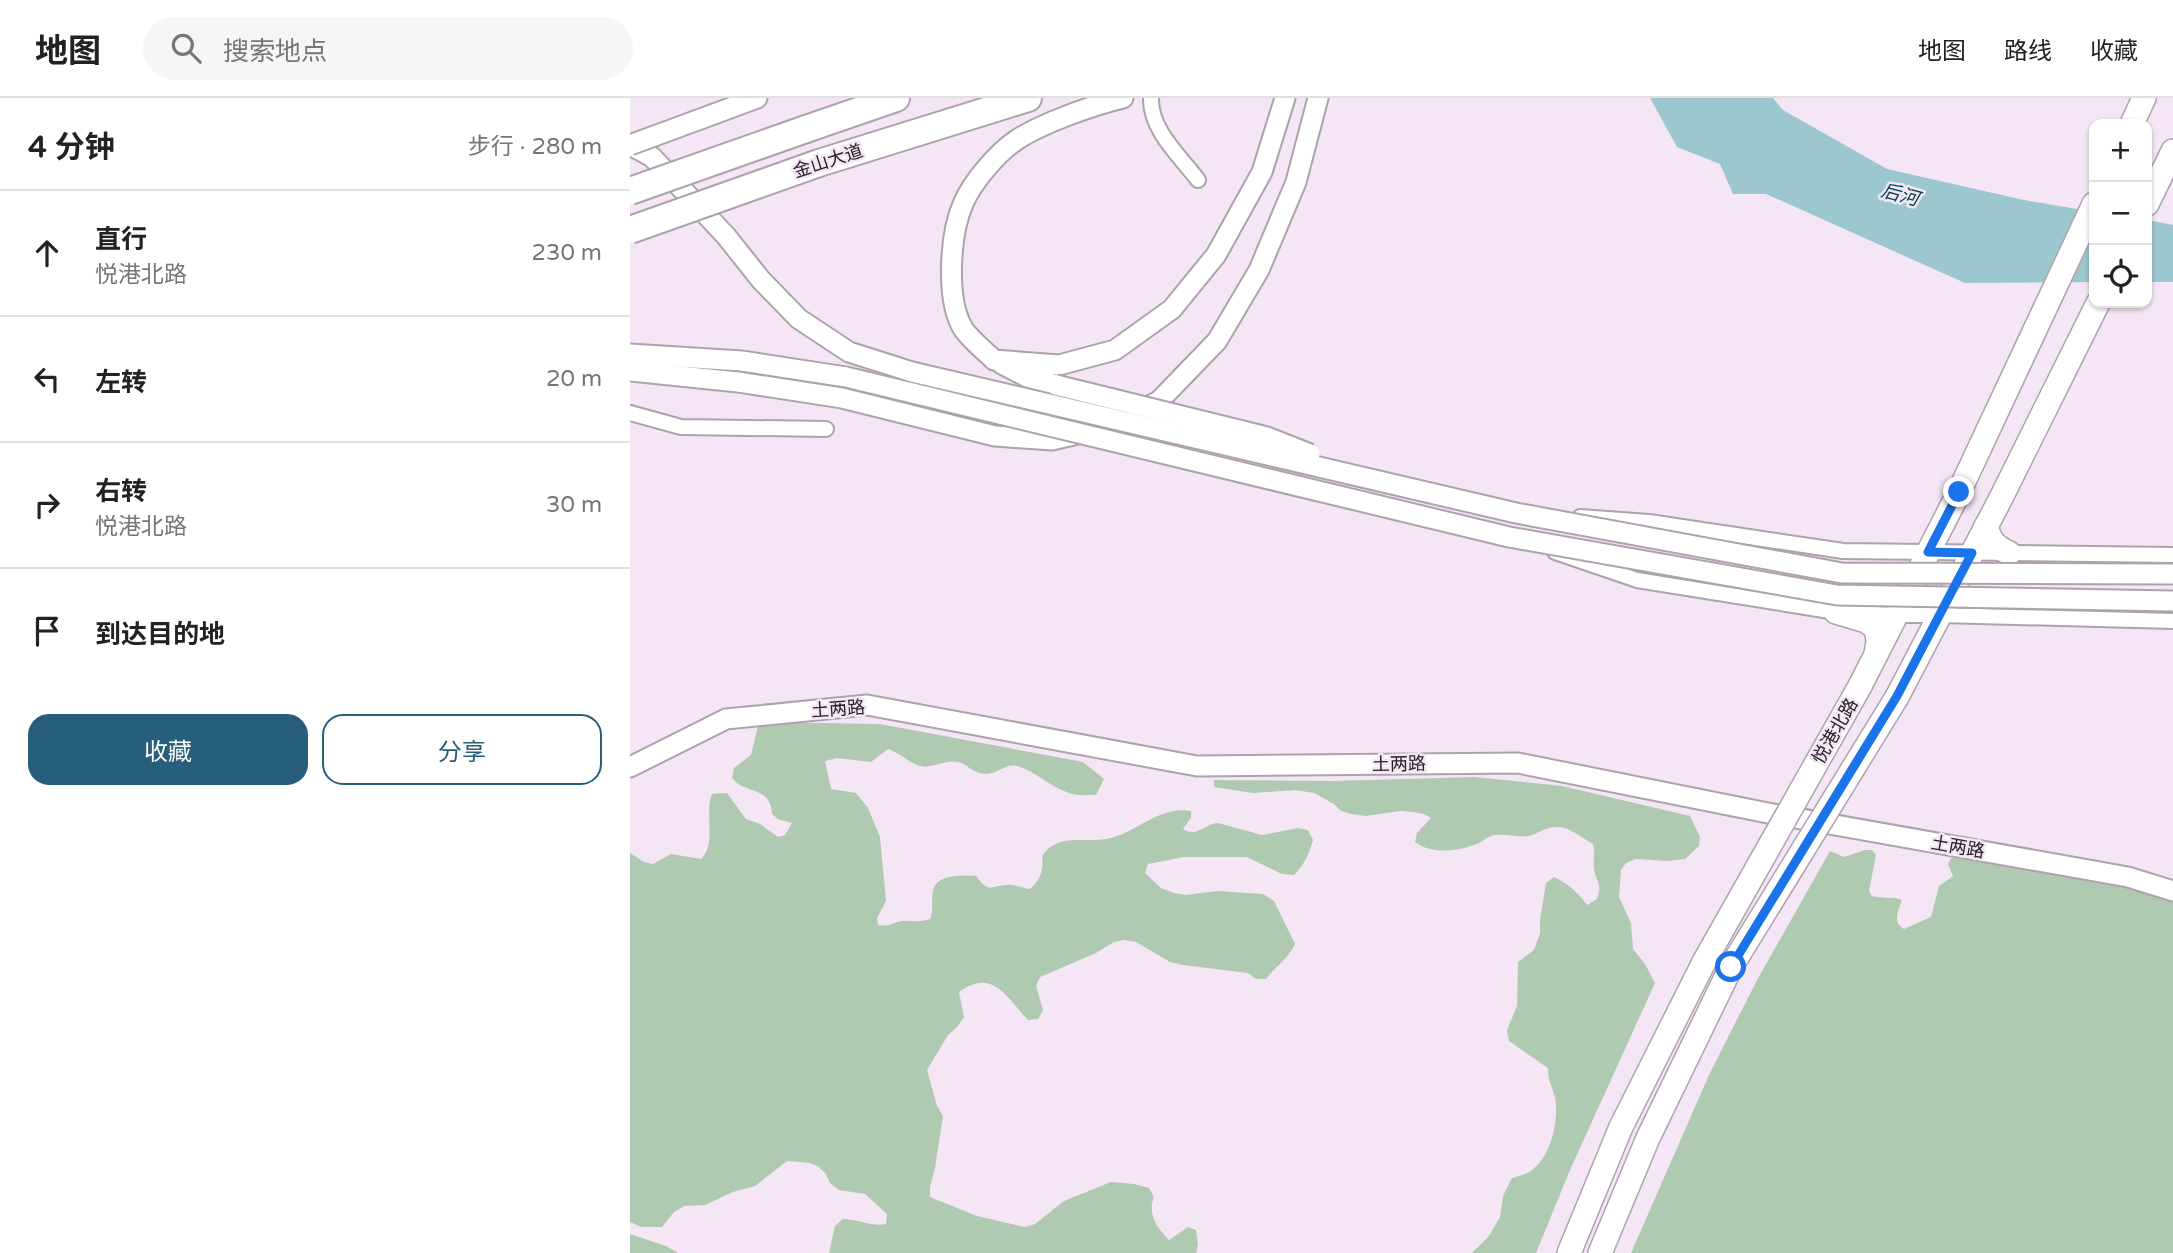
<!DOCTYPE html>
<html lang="zh">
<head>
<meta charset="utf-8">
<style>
	:root { --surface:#fff; --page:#f6f6f6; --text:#222; --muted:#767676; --line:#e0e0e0; --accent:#275e79 }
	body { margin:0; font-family:"Varela Round","Noto Sans SC",sans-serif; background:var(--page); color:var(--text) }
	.controls { position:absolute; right:21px; top:21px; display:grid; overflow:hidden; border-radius:14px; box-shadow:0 2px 5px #0004 }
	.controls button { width:63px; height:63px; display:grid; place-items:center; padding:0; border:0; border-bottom:2px solid var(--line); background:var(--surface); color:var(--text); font:35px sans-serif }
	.stop { position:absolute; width:21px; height:21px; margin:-16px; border:5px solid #1a73e8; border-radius:50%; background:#fff }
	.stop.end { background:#1a73e8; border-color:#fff; box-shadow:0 2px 7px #0008 }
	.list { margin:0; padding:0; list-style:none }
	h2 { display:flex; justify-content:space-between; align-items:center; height:91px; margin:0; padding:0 28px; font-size:30px }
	h2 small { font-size:23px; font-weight:400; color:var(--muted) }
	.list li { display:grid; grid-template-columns:46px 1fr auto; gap:21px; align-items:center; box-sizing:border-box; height:126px; padding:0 28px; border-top:2px solid var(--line) }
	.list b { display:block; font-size:26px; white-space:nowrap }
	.list p { margin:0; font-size:23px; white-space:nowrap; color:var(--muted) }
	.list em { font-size:23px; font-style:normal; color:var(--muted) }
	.actions { display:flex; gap:14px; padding:21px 28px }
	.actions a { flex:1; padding:16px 0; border:2px solid var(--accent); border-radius:21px; text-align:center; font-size:24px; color:var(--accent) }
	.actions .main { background:var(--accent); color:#fff }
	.icon { flex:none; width:38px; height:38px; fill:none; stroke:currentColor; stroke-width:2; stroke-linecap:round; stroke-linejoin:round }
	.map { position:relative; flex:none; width:1543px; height:1155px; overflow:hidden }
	header { display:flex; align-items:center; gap:42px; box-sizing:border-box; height:98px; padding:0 35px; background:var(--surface); border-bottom:2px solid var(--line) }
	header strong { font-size:33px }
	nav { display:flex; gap:38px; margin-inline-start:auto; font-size:24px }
	.search { width:490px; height:63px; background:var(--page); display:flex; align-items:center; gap:18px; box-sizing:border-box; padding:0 24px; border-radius:38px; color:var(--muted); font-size:26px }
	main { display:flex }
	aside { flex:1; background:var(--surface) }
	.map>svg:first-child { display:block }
	.green { fill:#b0cab1 }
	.water { fill:#9cc7ce }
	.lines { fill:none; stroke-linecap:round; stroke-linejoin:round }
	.street-casing { stroke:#aea2af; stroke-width:18 }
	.secondary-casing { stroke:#aea2af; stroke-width:23 }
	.primary-casing { stroke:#aea2af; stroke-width:26 }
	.highway-casing { stroke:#aea2af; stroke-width:30 }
	.street { stroke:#fff; stroke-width:14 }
	.secondary { stroke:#fff; stroke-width:19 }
	.primary { stroke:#fff; stroke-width:23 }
	.highway { stroke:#fff; stroke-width:26 }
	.secondary-bridge-casing { stroke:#aea2af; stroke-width:23; stroke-linecap:butt }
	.primary-bridge-casing { stroke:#aea2af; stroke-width:26; stroke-linecap:butt }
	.highway-bridge-casing { stroke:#aea2af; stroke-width:30; stroke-linecap:butt }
	.secondary-bridge { stroke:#fff; stroke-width:19 }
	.primary-bridge { stroke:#fff; stroke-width:23 }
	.highway-bridge { stroke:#fff; stroke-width:26 }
	.route { stroke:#1a73e8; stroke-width:9 }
	.labels { text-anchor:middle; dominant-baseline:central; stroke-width:5; stroke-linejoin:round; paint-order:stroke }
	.street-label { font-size:18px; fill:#262126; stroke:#f4e6f4 }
	.water-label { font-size:19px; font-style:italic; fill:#00444d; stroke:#f4e6f4 }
</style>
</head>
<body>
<header>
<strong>地图</strong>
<div class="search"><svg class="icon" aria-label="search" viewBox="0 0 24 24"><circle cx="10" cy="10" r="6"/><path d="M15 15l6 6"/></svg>搜索地点</div>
<nav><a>地图</a><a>路线</a><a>收藏</a></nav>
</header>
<main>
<aside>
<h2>4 分钟<small>步行 · 280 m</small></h2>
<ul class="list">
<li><svg class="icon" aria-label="ahead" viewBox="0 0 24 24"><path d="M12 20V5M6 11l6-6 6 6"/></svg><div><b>直行</b><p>悦港北路</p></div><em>230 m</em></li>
<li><svg class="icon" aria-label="left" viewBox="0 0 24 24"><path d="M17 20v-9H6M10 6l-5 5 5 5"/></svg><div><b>左转</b></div><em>20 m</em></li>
<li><svg class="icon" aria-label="right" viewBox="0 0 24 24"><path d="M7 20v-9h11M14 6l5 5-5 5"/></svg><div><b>右转</b><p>悦港北路</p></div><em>30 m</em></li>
<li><svg class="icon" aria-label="arrive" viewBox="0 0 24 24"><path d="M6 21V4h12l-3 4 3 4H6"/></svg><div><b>到达目的地</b></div></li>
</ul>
<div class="actions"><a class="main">收藏</a><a>分享</a></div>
</aside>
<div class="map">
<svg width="1543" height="1155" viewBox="0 0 1543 1155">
	<rect width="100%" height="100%" fill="#f4e6f4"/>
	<g class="green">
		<path d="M133,624L250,626L453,664L474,681L466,697C457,697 447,698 439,695C420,689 406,673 387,668C376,665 367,676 356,676C343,676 336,665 328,664C315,661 303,671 291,668C280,666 271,655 258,651L241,664L207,660L195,663L201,691L226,695L238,710L250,739L256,803L247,820L248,827C258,829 262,825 271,823C282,822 290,825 300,821C304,811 301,803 303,793C306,776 333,777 346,778C360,796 359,788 377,787C384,786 392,790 400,791C410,783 414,771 412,758C427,734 456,746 481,740C509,733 529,708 561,713V720L553,731C567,740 574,726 588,725L632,737L668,730L678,732L683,742C679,756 675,766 664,777L652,776L617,759H554L518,766L515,775L531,790L544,795L556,797L587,793L633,796L644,803L665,846C658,861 647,867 636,881H626L618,875L553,867L540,864L506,844L494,842L484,844L466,855L410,879L406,888L413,912L408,921L398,922C377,900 363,869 329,894L334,919L327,929L318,937L297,972L307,1008L313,1018L305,1070L300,1089V1099L347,1118L395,1129L405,1126L434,1103L481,1084L504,1086L519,1090L524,1099C517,1116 527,1130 539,1142L558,1129L566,1132L568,1146L566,1155H199L205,1128L213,1121C229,1121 240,1129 256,1126L257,1116L235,1096L209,1092L200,1085L196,1076L189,1069L180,1065L157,1063L125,1088L103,1094L75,1107L54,1108L44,1114L32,1129H11L0,1124V755L14,764L23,766L41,756L71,761C87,746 74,716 82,696L97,695L116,721L130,726L148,739L155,737L162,725L148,721L142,716C140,687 117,698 102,680L104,670L121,657L128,628Z"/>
		<path d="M845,679L932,688L1060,718L1070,739L1069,748L1055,761L1038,763L1006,761L996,765L991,772L989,799L1001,825L1003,851L1015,866L1025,885L940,1072L906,1155H842L859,1138L870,1119L873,1098L882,1080C889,1078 897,1076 902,1072C920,1059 927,1028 926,1007C926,994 917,984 918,970L879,943L877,932L887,908L888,864L904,852L910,835V822L916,785L924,779C937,785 949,795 957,807L967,801C973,785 966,785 964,771C963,763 965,755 963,746C954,741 944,733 934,730C919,726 912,734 899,738C888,740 877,736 866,737C859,737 854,743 847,746C828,753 802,757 785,744L787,735L801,720L794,716L783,714L770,713L736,718L721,716L711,713L704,706L684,695L665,692L623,695L584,689V682L704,683Z"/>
		<path d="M1235,752H1242L1246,757L1239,793L1242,798C1252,801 1262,798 1272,802C1268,814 1262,823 1274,831L1301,819L1309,788L1323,778L1318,766L1321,760L1329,759L1498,787L1543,804V1155H1001L1079,977L1127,882L1200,753L1214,759Z"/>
		<path d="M0,1136L36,1148L48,1155H0Z"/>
	</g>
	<g class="water">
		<path d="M1020,0H1143L1153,12L1257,71L1394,102L1464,114V184L1335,185L1136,96H1103L1090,66L1047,49Z"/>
		<path d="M1517,122L1543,127V184H1517Z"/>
	</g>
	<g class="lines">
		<g class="street-casing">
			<g id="street">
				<path d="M521,0C520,32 550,58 568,82"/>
				<path d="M0,315L51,329L196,331"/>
				<path d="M950,419L1019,424L1213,453L1543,457"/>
				<path d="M925,454L1007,482L1206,514L1266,517H1310L1543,523"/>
			</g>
		</g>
		<g class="secondary-casing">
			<g id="secondary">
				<path d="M493,0C463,7 413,25 388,41C368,54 342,84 333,106C320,136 315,203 334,232C342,243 355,253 364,262L429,267L485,252L542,211L586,157L632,74L655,0"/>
				<path d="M84,16L127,0"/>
				<path d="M0,47L22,59L96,138"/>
				<path d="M0,256L112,263L216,279"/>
				<path d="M372,266L397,279L426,287"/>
				<path d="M0,273L108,284L212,300L365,338L422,342L478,329L529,303L587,243L629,172L666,84L688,0"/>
				<path d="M0,669L96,621L237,607L567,668L888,665L1138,715L1498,779L1543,793"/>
			</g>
		</g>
		<g class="primary-casing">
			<g id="primary">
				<path d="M1502,26L1514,0"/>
				<path d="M1517,106L1543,53"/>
				<path d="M1356,428C1360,443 1365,448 1379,455"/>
				<path d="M1206,514L1236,523L1246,530L1248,543L1246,556"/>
				<path d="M1230,588L1329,394L1464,106"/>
				<path d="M1267,599L1371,400L1468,205"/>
				<path d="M939,1155L991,1029L1074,864"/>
				<path d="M970,1155L1018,1040L1101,869"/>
			</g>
		</g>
		<g class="highway-casing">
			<g id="highway">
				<path d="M176,31L266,0"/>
				<path d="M189,65L398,0"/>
			</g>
		</g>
		<use href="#street" class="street"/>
		<use href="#secondary" class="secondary"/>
		<use href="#primary" class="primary"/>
		<use href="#highway" class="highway"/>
		<g class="secondary-bridge-casing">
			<g id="secondary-bridge">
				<path d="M0,47L84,16"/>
				<path d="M96,138L131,182L169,221L219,254L282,274L886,415L1212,475L1543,476"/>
				<path d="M216,279L879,439L1207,497L1543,503"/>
				<path d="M426,287L637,339L680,356"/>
			</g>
		</g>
		<g class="primary-bridge-casing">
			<g id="primary-bridge">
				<path d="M1074,864L1230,588"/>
				<path d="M1101,869L1267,599"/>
			</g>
		</g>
		<g class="highway-bridge-casing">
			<g id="highway-bridge">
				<path d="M0,93L176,31"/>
				<path d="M0,132L189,65"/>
			</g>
		</g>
		<use href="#secondary-bridge" class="secondary-bridge"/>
		<use href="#primary-bridge" class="primary-bridge"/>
		<use href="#highway-bridge" class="highway-bridge"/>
	</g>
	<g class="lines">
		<path class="route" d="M1101,869L1267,598L1342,455L1298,454L1329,394"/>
	</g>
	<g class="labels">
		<g class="street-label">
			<text transform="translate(198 63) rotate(-18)">金山大道</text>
			<text transform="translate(208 611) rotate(-4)">土两路</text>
			<text transform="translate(1205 633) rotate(-60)">悦港北路</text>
			<text transform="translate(769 666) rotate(-1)">土两路</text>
			<text transform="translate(1328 749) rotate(10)">土两路</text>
		</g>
		<g class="water-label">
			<text transform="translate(1270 97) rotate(15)">后河</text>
		</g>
	</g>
</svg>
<div class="controls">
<button>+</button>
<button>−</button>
<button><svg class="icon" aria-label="locate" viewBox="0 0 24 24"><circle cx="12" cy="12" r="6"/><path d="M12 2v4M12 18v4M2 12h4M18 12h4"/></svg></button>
</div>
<div class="stop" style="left:1101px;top:869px"></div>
<div class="stop end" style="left:1329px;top:394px"></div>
</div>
</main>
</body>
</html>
